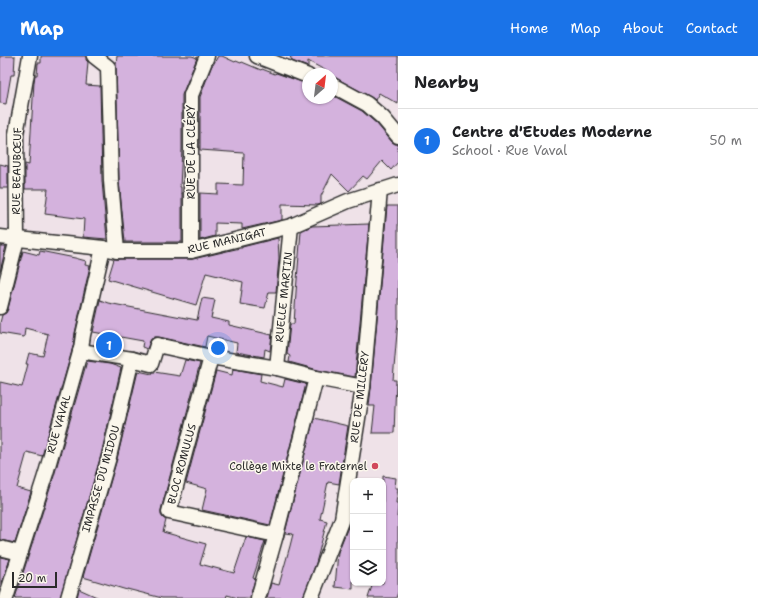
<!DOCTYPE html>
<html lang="en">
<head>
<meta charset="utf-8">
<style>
	:root { --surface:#fff; --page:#f6f6f6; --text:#202124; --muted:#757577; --line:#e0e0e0; --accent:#1a73e8 }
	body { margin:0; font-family:"Shantell Sans",sans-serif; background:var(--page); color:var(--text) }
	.controls { position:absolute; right:12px; bottom:12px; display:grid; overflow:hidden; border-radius:8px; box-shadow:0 1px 3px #0004 }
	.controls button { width:36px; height:36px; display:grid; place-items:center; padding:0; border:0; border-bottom:1px solid var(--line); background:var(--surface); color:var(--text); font:20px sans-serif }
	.compass { position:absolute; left:302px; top:12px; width:36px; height:36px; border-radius:50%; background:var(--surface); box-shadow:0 1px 3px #0004; rotate:28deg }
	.scale { position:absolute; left:12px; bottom:10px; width:45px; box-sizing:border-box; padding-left:4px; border:2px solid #2b2b2b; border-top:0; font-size:11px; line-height:14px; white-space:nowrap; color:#2b2b2b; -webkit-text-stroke:3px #fbf7ec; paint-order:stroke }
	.you { position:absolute; left:218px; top:292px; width:14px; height:14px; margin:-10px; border:3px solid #fff; border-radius:50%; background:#1a73e8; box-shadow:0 0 0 6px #1a73e833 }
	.badge { display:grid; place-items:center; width:26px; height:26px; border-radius:50%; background:var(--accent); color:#fff; font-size:13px; font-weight:700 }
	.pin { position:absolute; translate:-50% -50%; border:2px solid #fff; box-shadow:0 1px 4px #0006 }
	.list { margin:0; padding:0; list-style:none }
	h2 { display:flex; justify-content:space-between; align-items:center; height:52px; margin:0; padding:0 16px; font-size:17px }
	h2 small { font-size:13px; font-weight:400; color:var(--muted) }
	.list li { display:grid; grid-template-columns:26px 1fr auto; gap:12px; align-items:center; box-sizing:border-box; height:64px; padding:0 16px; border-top:1px solid var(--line) }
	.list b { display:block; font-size:15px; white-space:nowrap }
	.list p { margin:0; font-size:13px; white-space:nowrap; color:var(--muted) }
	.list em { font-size:13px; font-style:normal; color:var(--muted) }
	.icon { flex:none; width:22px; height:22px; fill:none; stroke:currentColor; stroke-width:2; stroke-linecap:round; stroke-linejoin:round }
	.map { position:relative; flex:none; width:398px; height:542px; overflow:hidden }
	header { display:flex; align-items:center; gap:24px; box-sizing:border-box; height:56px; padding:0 20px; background:var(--accent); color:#fff }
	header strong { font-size:19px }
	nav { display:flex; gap:22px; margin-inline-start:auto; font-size:14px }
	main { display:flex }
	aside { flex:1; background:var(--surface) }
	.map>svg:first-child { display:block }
	.building { fill:#d4b2dd; stroke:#2b2b2b }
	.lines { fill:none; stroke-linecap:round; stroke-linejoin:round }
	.minor-casing { stroke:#2b2b2b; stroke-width:17 }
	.minor { stroke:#fbf7ec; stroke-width:14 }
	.poi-dot { fill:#d1495b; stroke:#fbf7ec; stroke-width:1.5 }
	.labels { text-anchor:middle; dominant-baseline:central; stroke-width:3; stroke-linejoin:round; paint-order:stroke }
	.street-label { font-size:11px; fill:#2b2b2b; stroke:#fbf7ec }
	.poi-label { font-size:11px; fill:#2b2b2b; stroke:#fbf7ec; text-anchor:end }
</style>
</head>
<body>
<header>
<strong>Map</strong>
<nav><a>Home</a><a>Map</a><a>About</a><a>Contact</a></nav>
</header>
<main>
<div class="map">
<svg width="398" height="542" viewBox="0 0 398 542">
	<rect width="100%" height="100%" fill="#efe2e8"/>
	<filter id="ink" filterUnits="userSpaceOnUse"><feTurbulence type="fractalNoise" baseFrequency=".025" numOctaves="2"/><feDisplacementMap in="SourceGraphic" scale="8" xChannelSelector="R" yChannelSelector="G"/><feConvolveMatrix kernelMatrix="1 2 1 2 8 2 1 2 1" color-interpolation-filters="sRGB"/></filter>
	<g filter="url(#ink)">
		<g class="building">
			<path d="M0,0H15L14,19H11L6,48L0,47Z"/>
			<path d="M41,0H86V4L88,6L86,29L100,30L102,125L107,183L83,181L84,163L45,158L48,133H25V108L29,109L34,26L35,19H37L38,7H41Z"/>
			<path d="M117,0H192L197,2L182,39V93L180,131H181V137H182V186H125L119,125L116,8Z"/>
			<path d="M218,0H222L235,6L236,5L241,7L242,6L261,14L262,13L275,18L276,17L308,28V42H332V39L362,55L377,68L392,86L395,88H398V106L391,114L382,105L367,123L363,120L349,135L332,118L321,140V148L318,149L282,148V164L242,173V168L215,167V180L200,184V137L218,138V128L243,129L244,97L200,94V41L212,9H213Z"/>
			<path d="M290,0H398V48L379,37L375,44L371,41L336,22L332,21V18L308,5V11L292,5Z"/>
			<path d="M0,108L8,110V132H0Z"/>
			<path d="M387,150H398V265L393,324H396L394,377H372L375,350H369L371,332Z"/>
			<path d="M369,168L355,321L318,314L289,306L290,300L287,298L290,268H294L296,236L301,175L312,170Z"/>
			<path d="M278,182L279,202L276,236H269L265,252L240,248L243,226L206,217L196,249L108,223L114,203H193L240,192H242V191Z"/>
			<path d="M0,190H6L0,216Z"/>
			<path d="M23,195L39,199L40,195L75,202L86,205L85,209L90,210L75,277L73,291L42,400L27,396L17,432L31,436L15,487L0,484V326L22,331L28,308H26L29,297L43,300L48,278L25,272L24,281L0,277V267L2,259L6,257L8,253Z"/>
			<path d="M202,242L215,244L211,262L229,266V269L272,279L270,295L265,293L264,301L236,296L237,287L207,280L205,291L159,281H155L151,283L147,293L142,291L143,285L93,276L100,244L108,247L197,264Z"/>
			<path d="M185,304L200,307L161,454V459L163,462L166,464L163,476L206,488L200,508L234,517L246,481L265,485L253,522L255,523L250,542H238L227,539L226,542H162L127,533V534L83,521L117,403L138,315L152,318L153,316H154L180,320Z"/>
			<path d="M87,305L110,308L121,312L101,399L60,542H15L54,420Z"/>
			<path d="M233,313L261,318L260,325L283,331L285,323L306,328L270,469L202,454L207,433L186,427L216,315L232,319Z"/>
			<path d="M314,362L348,370L339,428L328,426L320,463L327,465L316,507L303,542H267L271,527L279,529L290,490L293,478L285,477Z"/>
			<path d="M383,420L396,422L395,432H398L396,447H398L397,461H398V536L396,542H368L373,527H383Z"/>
			<path d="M348,471L353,472V533L335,531L338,496Z"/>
			<path d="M0,501L10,503L0,533Z"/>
			<path d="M79,533L99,542H77Z"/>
		</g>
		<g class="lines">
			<g class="minor-casing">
				<g id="minor">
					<path d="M94,0L108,11L111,125L117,195"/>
					<path d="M257,0L308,20"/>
					<path d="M332,29L367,48L383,62L398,80"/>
					<path d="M0,181L103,192L117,195H191L291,170L348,145L398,129"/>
					<path d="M191,195V39L207,0"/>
					<path d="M0,251L17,183L16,78L30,0"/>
					<path d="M80,295L132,303L151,308L157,289L211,301L277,312L316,322L363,331"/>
					<path d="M211,301L169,456L276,479"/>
					<path d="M277,312L291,170"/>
					<path d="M0,492L20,497"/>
					<path d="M6,542L46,417L81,293L83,279L103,192"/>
					<path d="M68,542L109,401L132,303"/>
					<path d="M258,542L276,479L316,322"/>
					<path d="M311,542L342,463L363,331L380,134"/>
				</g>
			</g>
			<use href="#minor" class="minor"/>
		</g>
	</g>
	<circle class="poi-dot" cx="375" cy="410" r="4"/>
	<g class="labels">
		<g class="street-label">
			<text transform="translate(191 96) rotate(-90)">RUE DE LA CLÉRY</text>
			<text transform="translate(17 115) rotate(-89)">RUE BEAUBŒUF</text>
			<text transform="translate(227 185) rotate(-13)">RUE MANIGAT</text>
			<text transform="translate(284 241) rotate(-84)">RUELLE MARTIN</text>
			<text transform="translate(360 341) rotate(-83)">RUE DE MILLERY</text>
			<text transform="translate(59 368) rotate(-74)">RUE VAVAL</text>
			<text transform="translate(182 408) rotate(-75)">BLOC ROMULUS</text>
			<text transform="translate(101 423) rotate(-74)">IMPASSE DU MIDOU</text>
		</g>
		<g class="poi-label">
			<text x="367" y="410">Collège Mixte le Fraternel</text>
		</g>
	</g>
</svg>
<div class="controls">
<button>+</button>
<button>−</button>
<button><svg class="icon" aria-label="layers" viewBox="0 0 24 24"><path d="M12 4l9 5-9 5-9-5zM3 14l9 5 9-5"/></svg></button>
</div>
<svg class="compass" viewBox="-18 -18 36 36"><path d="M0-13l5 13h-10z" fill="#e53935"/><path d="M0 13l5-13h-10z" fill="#757577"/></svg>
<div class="scale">20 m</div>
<div class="you"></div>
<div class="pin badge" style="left:109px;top:289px">1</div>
</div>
<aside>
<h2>Nearby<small></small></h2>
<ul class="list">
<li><span class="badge">1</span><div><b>Centre d'Etudes Moderne</b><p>School · Rue Vaval</p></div><em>50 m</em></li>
</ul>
</aside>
</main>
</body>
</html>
